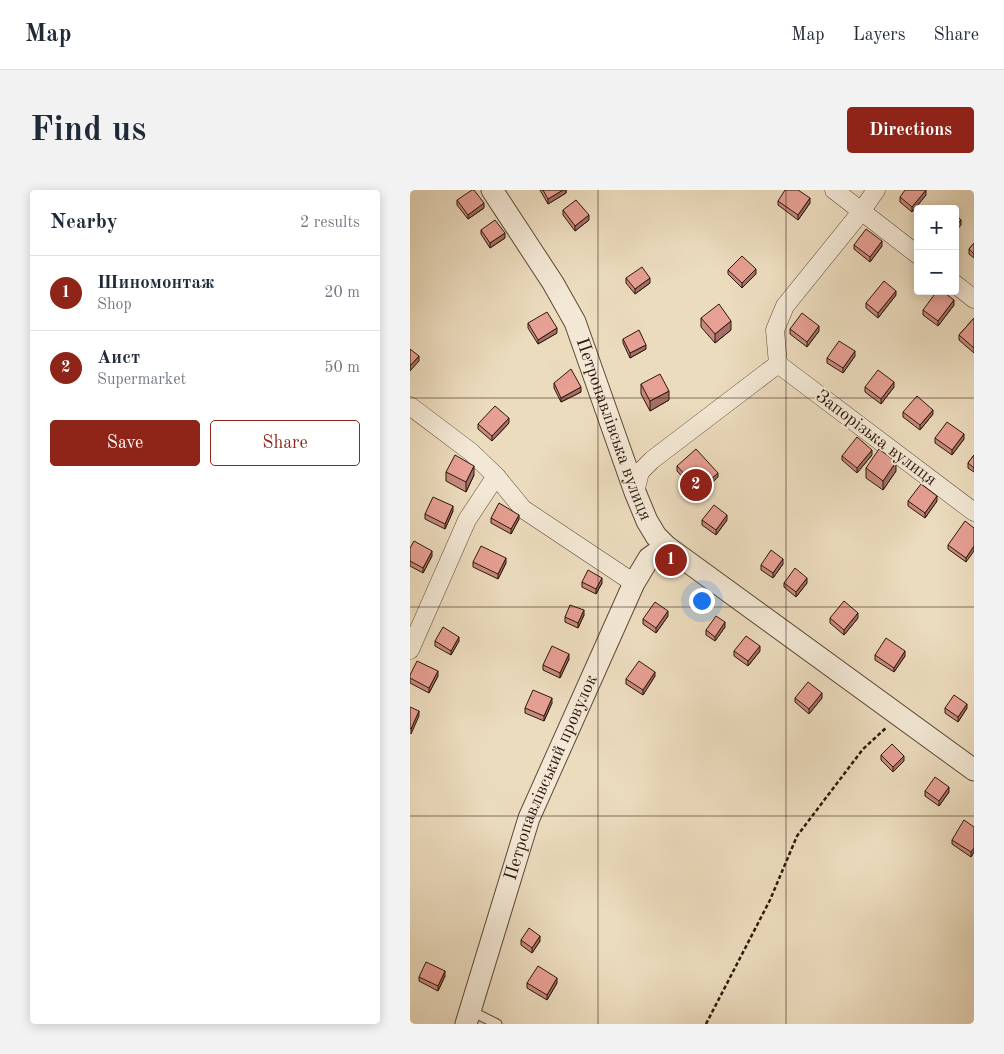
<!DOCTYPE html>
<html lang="en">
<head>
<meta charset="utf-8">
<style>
	:root { --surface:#fff; --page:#f2f2f3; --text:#1f2937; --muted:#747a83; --line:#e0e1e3; --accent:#8f2418 }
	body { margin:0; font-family:"Old Standard TT",serif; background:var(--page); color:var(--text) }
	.controls { position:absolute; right:15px; top:15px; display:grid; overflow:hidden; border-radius:5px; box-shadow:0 2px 12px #0003 }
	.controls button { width:45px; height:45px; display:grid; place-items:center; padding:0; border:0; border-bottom:1px solid var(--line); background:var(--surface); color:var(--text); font:25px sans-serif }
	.you { position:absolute; left:291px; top:410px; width:18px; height:18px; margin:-12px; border:4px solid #fff; border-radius:50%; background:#1a73e8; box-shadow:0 0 0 8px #1a73e833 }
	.badge { display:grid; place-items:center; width:32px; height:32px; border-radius:50%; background:var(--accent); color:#fff; font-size:16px; font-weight:700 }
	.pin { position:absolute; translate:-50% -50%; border:2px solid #fff; box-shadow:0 1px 5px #0006 }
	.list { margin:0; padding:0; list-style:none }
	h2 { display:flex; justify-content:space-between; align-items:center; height:65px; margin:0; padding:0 20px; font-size:21px }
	h2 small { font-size:16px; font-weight:400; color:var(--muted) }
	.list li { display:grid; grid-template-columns:32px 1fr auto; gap:15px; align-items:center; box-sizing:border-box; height:75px; padding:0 20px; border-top:1px solid var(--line) }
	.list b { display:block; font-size:19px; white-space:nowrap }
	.list p { margin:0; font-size:16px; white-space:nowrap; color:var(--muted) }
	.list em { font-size:16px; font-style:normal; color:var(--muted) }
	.actions { display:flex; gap:10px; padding:15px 20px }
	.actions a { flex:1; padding:11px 0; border:1px solid var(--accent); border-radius:5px; text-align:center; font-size:18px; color:var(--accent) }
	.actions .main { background:var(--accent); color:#fff }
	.map { position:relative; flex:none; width:564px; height:834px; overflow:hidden; border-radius:5px }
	header { display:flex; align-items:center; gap:30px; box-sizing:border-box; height:70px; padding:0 25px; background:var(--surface); border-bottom:1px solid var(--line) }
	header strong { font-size:24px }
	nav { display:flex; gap:28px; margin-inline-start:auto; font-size:18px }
	.intro { display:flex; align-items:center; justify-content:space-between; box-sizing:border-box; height:120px; padding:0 30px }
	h1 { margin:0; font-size:35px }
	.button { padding:12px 22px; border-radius:5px; background:var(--accent); color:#fff; font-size:18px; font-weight:700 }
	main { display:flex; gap:30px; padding:0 30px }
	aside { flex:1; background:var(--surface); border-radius:5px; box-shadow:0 2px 12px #0003 }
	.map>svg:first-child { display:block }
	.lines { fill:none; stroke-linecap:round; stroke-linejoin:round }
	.service-casing { stroke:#5d4838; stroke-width:11 }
	.minor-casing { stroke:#5d4838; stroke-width:19 }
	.tertiary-casing { stroke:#5d4838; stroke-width:23 }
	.path { stroke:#2d160b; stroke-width:2.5; stroke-dasharray:4 2.5; stroke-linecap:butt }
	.service { stroke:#f3e8d5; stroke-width:9 }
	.minor { stroke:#f3e8d5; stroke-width:18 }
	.tertiary { stroke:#f3e8d5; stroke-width:21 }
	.wall { fill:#c78a7f; stroke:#2d160b }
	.shaded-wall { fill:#a27068; stroke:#2d160b }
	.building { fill:#e7a094; stroke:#2d160b }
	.grid { fill:none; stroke:#2d160b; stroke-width:1; stroke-opacity:0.55 }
	.labels { text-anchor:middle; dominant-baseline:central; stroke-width:4; stroke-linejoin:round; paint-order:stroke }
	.street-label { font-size:18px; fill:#2d160b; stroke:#f3e8d5 }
</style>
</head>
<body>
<header>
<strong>Map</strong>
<nav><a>Map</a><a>Layers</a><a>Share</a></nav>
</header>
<div class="intro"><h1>Find us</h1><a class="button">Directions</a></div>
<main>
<aside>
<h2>Nearby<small>2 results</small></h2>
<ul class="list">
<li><span class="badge">1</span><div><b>Шиномонтаж</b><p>Shop</p></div><em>20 m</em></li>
<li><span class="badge">2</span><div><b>Аист</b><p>Supermarket</p></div><em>50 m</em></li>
</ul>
<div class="actions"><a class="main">Save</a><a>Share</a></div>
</aside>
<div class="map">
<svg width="564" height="834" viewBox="0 0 564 834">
	<rect width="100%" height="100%" fill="#ecdcbe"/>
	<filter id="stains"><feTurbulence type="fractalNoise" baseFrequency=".004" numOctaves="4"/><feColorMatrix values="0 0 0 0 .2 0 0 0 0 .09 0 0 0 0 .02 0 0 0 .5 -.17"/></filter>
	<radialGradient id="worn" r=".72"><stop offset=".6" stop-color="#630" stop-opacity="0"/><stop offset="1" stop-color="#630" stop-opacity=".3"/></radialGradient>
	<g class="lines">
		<g class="service-casing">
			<path id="service" d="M61,821L87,834"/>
		</g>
		<g class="minor-casing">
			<g id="minor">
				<path d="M424,0L508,65"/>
				<path d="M545,94L564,109"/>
				<path d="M368,174L564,322"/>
				<path d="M368,174L365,140L375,116L451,22L466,0"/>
				<path d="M0,216L61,262L86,286L113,319L224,393"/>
				<path d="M225,302L230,282L242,270L368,174"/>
				<path d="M0,460L57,330L86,286"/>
			</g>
		</g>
		<g class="tertiary-casing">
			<g id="tertiary">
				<path id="s1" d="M82,0L143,93L165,132L225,302L237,331L246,346L256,356L564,580"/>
				<path id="s2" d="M56,834L119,628L224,393L239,368L256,356"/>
			</g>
		</g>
		<path class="path" d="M296,834L360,710L387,646L453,559L477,537"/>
		<use href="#service" class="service"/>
		<use href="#minor" class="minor"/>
		<use href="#tertiary" class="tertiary"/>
	</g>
	<g class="wall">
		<path d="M130,0H156V3L138,14Z"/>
		<path d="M516,5L502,22L490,12V7Z"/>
		<path d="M47,10L74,18L58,29L47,15Z"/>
		<path d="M368,11L400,13L388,30L368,15Z"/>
		<path d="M153,20L179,30L165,41L153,25Z"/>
		<path d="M71,40L95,48L80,58L71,44Z"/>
		<path d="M564,53V68L559,64V59Z"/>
		<path d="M444,55L472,56L460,72L444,59Z"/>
		<path d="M318,80L346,84L332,98L318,84Z"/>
		<path d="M216,88L240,93L225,104L216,93Z"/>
		<path d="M486,105L468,128L456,118V113Z"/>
		<path d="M544,115L528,136L513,125V120Z"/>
		<path d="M291,128L321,140L305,153L291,137Z"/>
		<path d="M564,128V163L549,150V145Z"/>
		<path d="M118,133L147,143L128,154L118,138Z"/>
		<path d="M380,139L409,141L397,157L380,144Z"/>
		<path d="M213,149L236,159L220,168L213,153Z"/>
		<path d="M445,166L433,183L417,173V168Z"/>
		<path d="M144,193L171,202L151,212L144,198Z"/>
		<path d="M231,194L259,210L240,221L231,204Z"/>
		<path d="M455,197H484L471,214L455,202Z"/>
		<path d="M493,222L523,224L510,240L493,227Z"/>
		<path d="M99,233L82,251L68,239V234Z"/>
		<path d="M525,248L554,249L542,265L525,253Z"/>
		<path d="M462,265L447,283L432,270V266Z"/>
		<path d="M564,265V282L558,278V273Z"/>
		<path d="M267,276L308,287L289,305L267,281Z"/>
		<path d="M456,278L486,281L473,300L456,288Z"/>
		<path d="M36,282L64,285L56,302L36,291Z"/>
		<path d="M498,311H527L515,328L498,316Z"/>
		<path d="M43,321L35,339L15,329V324Z"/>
		<path d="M81,328L109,329L101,344L81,333Z"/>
		<path d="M292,330H317L306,345L292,335Z"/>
		<path d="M564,338L556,372L538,359V355Z"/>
		<path d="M0,358L22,366L13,383L0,376Z"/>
		<path d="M63,372L96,373L88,389L63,377Z"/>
		<path d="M373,374L363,388L351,380V375Z"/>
		<path d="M172,392L192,393L186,404L172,397Z"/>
		<path d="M374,393H397L386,407L374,397Z"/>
		<path d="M174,425L168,438L155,432V427Z"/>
		<path d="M258,426L246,443L233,434V429Z"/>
		<path d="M420,428H448L434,445L420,433Z"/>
		<path d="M315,437L305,451L296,445V440Z"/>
		<path d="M25,451H49L41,465L25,456Z"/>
		<path d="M324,461H350L338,476L324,466Z"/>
		<path d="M465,465L495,466L484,482L465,470Z"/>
		<path d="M159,469L150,488L133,480V475Z"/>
		<path d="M0,485L28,486L19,503L0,493Z"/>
		<path d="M245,486L233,505L216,494V489Z"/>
		<path d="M385,508H412L399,524L385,512Z"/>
		<path d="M142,513L134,531L115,523V518Z"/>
		<path d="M535,518H557L548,532L535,523Z"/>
		<path d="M471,565L494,571L483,582L471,570Z"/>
		<path d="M515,601L539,602L529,616L515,606Z"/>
		<path d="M564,637V662L561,667L542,654V650Z"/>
		<path d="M111,750L130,751L122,763L111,755Z"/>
		<path d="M35,786L28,801L9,791V787Z"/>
		<path d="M117,793H147L137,810L117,798Z"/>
	</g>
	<g class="shaded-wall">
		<path d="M153,0H156V3L138,14V9Z"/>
		<path d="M516,0V5L502,22V17Z"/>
		<path d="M400,8V13L388,30V25Z"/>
		<path d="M74,13V18L58,29V25Z"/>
		<path d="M179,25V30L165,41V36Z"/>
		<path d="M551,30V35L545,42V37Z"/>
		<path d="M95,43V48L80,58V53Z"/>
		<path d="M472,51V56L460,72V67Z"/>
		<path d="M346,79V84L332,98V93Z"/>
		<path d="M240,88V93L225,104V99Z"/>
		<path d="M486,101V105L468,128V123Z"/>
		<path d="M544,110V115L528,136V131Z"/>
		<path d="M321,131V140L305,153V144Z"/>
		<path d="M409,136V141L397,157V152Z"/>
		<path d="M147,138V143L128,154V150Z"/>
		<path d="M236,155V159L220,168V163Z"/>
		<path d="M445,161V166L433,183V178Z"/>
		<path d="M9,166V171L0,181V176Z"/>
		<path d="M484,192V197L471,214V209Z"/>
		<path d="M171,197V202L151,212V208Z"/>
		<path d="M259,201V210L240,221V211Z"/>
		<path d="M523,220V224L510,240V235Z"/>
		<path d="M99,228V233L82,251V246Z"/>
		<path d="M554,244V249L542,265V260Z"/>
		<path d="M462,260V265L447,283V278Z"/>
		<path d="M486,272V281L473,300V291Z"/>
		<path d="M64,276V285L56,302V292Z"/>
		<path d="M308,283V287L289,305V300Z"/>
		<path d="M527,306V311L515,328V323Z"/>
		<path d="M43,316V321L35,339V334Z"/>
		<path d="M109,325V329L101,344V339Z"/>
		<path d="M317,325V330L306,345V340Z"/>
		<path d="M564,356V361L556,372V368Z"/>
		<path d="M22,361V366L13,383V378Z"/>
		<path d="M96,368V373L88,389V384Z"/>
		<path d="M373,369V374L363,388V383Z"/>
		<path d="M192,388V393L186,404V399Z"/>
		<path d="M397,388V393L386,407V402Z"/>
		<path d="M174,420V425L168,438V433Z"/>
		<path d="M258,421V426L246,443V438Z"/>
		<path d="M448,423V428L434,445V440Z"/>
		<path d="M315,432V437L305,451V447Z"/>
		<path d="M49,447V451L41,465V461Z"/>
		<path d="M350,456V461L338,476V471Z"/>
		<path d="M495,461V466L484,482V478Z"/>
		<path d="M159,464V469L150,488V483Z"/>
		<path d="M28,481V486L19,503V498Z"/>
		<path d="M245,482V486L233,505V500Z"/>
		<path d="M412,503V508L399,524V519Z"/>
		<path d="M142,508V513L134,531V526Z"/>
		<path d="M557,514V518L548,532V527Z"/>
		<path d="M9,521V526L1,544V539Z"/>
		<path d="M494,566V571L483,582V577Z"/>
		<path d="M539,597V602L529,616V611Z"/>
		<path d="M564,658V662L561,667V662Z"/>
		<path d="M130,746V751L122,763V758Z"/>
		<path d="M35,781V786L28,801V796Z"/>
		<path d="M147,788V793L137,810V805Z"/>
	</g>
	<g class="building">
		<path d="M62,0H64L74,13L58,25L47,10Z"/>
		<path d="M133,0H153L138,9Z"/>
		<path d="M375,0H388L400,8L388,25L368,11Z"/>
		<path d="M495,0H516L502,17L490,7Z"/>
		<path d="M166,10L179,25L165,36L153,20Z"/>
		<path d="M545,24L551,30L545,37Z"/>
		<path d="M85,30L95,43L80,53L71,40Z"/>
		<path d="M456,39L472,51L460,67L444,55Z"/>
		<path d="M564,53V64L559,59Z"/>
		<path d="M332,66L346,79L332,93L318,80Z"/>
		<path d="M232,77L240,88L225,99L216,88Z"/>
		<path d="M474,91L486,101L468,123L456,113Z"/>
		<path d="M527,101H532L544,110L528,131L513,120Z"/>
		<path d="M309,114L321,131L305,144L291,128Z"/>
		<path d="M137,122L147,138L128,150L118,133Z"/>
		<path d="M392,123L409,136L397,152L380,139Z"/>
		<path d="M564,128V158L549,145Z"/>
		<path d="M229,140L236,155L220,163L213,149Z"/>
		<path d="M429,151L445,161L433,178L417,168Z"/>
		<path d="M0,159L9,166L0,176Z"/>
		<path d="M161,179L171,197L151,208L144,193Z"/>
		<path d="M468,180L484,192L471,209L455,197Z"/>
		<path d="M250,184L259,201L240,211L231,194Z"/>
		<path d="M507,206L523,220L510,235L493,222Z"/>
		<path d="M85,216L99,228L82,246L68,234Z"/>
		<path d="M537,232L554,244L542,260L525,248Z"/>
		<path d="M447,247L462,260L447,278L432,266Z"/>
		<path d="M286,259L308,283L289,300L267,276Z"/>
		<path d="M469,259L486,272L473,291L456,278Z"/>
		<path d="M45,265L64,276L56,292L36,282Z"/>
		<path d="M564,265V278L558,273Z"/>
		<path d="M511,294L527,306L515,323L498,311Z"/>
		<path d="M23,307L43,316L35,334L15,324Z"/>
		<path d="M89,313L109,325L101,339L81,328Z"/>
		<path d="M304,315L317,325L306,340L292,330Z"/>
		<path d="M555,331L564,338V356L556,368L538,355Z"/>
		<path d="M4,351L22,361L13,378L0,371V358Z"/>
		<path d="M71,356L96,368L88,384L63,372Z"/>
		<path d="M361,360L373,369L363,383L351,375Z"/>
		<path d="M385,378L397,388L386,402L374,393Z"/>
		<path d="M178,380L192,388L186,399L172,392Z"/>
		<path d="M434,411L448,423L434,440L420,428Z"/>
		<path d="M245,412L258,421L246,438L233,429Z"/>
		<path d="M160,415L174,420L168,433L155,427Z"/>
		<path d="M306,426L315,432L305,447L296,440Z"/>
		<path d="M33,437L49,447L41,461L25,451Z"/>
		<path d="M336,446L350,456L338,471L324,461Z"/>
		<path d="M476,448L495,461L484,478L465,465Z"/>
		<path d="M142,456L159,464L150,483L133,475Z"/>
		<path d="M7,471L28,481L19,498L0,488V485Z"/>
		<path d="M229,471L245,482L233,500L216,489Z"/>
		<path d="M398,492L412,503L399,519L385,508Z"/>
		<path d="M123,500L142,508L134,526L115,518Z"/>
		<path d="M544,505L557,514L548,527L535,518Z"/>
		<path d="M0,517L9,521L1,539L0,538Z"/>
		<path d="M482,554L494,566L483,577L471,565Z"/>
		<path d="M525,587L539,597L529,611L515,601Z"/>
		<path d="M554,630L564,637V658L561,662L542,650Z"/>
		<path d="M119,738L130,746L122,758L111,750Z"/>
		<path d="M16,772L35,781L28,796L9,787Z"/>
		<path d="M128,776L147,788L137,805L117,793Z"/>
	</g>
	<path class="grid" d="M188,0V834M376,0V834M0,208H564M0,417H564M0,626H564"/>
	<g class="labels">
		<g class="street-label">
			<text stroke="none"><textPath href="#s1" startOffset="270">Петропавлівська вулиця</textPath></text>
			<text transform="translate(466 248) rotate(37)">Запорізька вулиця</text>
			<text stroke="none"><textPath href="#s2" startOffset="261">Петропавлівський провулок</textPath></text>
		</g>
	</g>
	<rect width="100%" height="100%" filter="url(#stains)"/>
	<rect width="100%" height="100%" fill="url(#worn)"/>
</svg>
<div class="controls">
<button>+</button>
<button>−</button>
</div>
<div class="you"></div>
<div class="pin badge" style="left:261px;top:370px">1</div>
<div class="pin badge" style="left:286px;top:295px">2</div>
</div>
</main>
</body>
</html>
